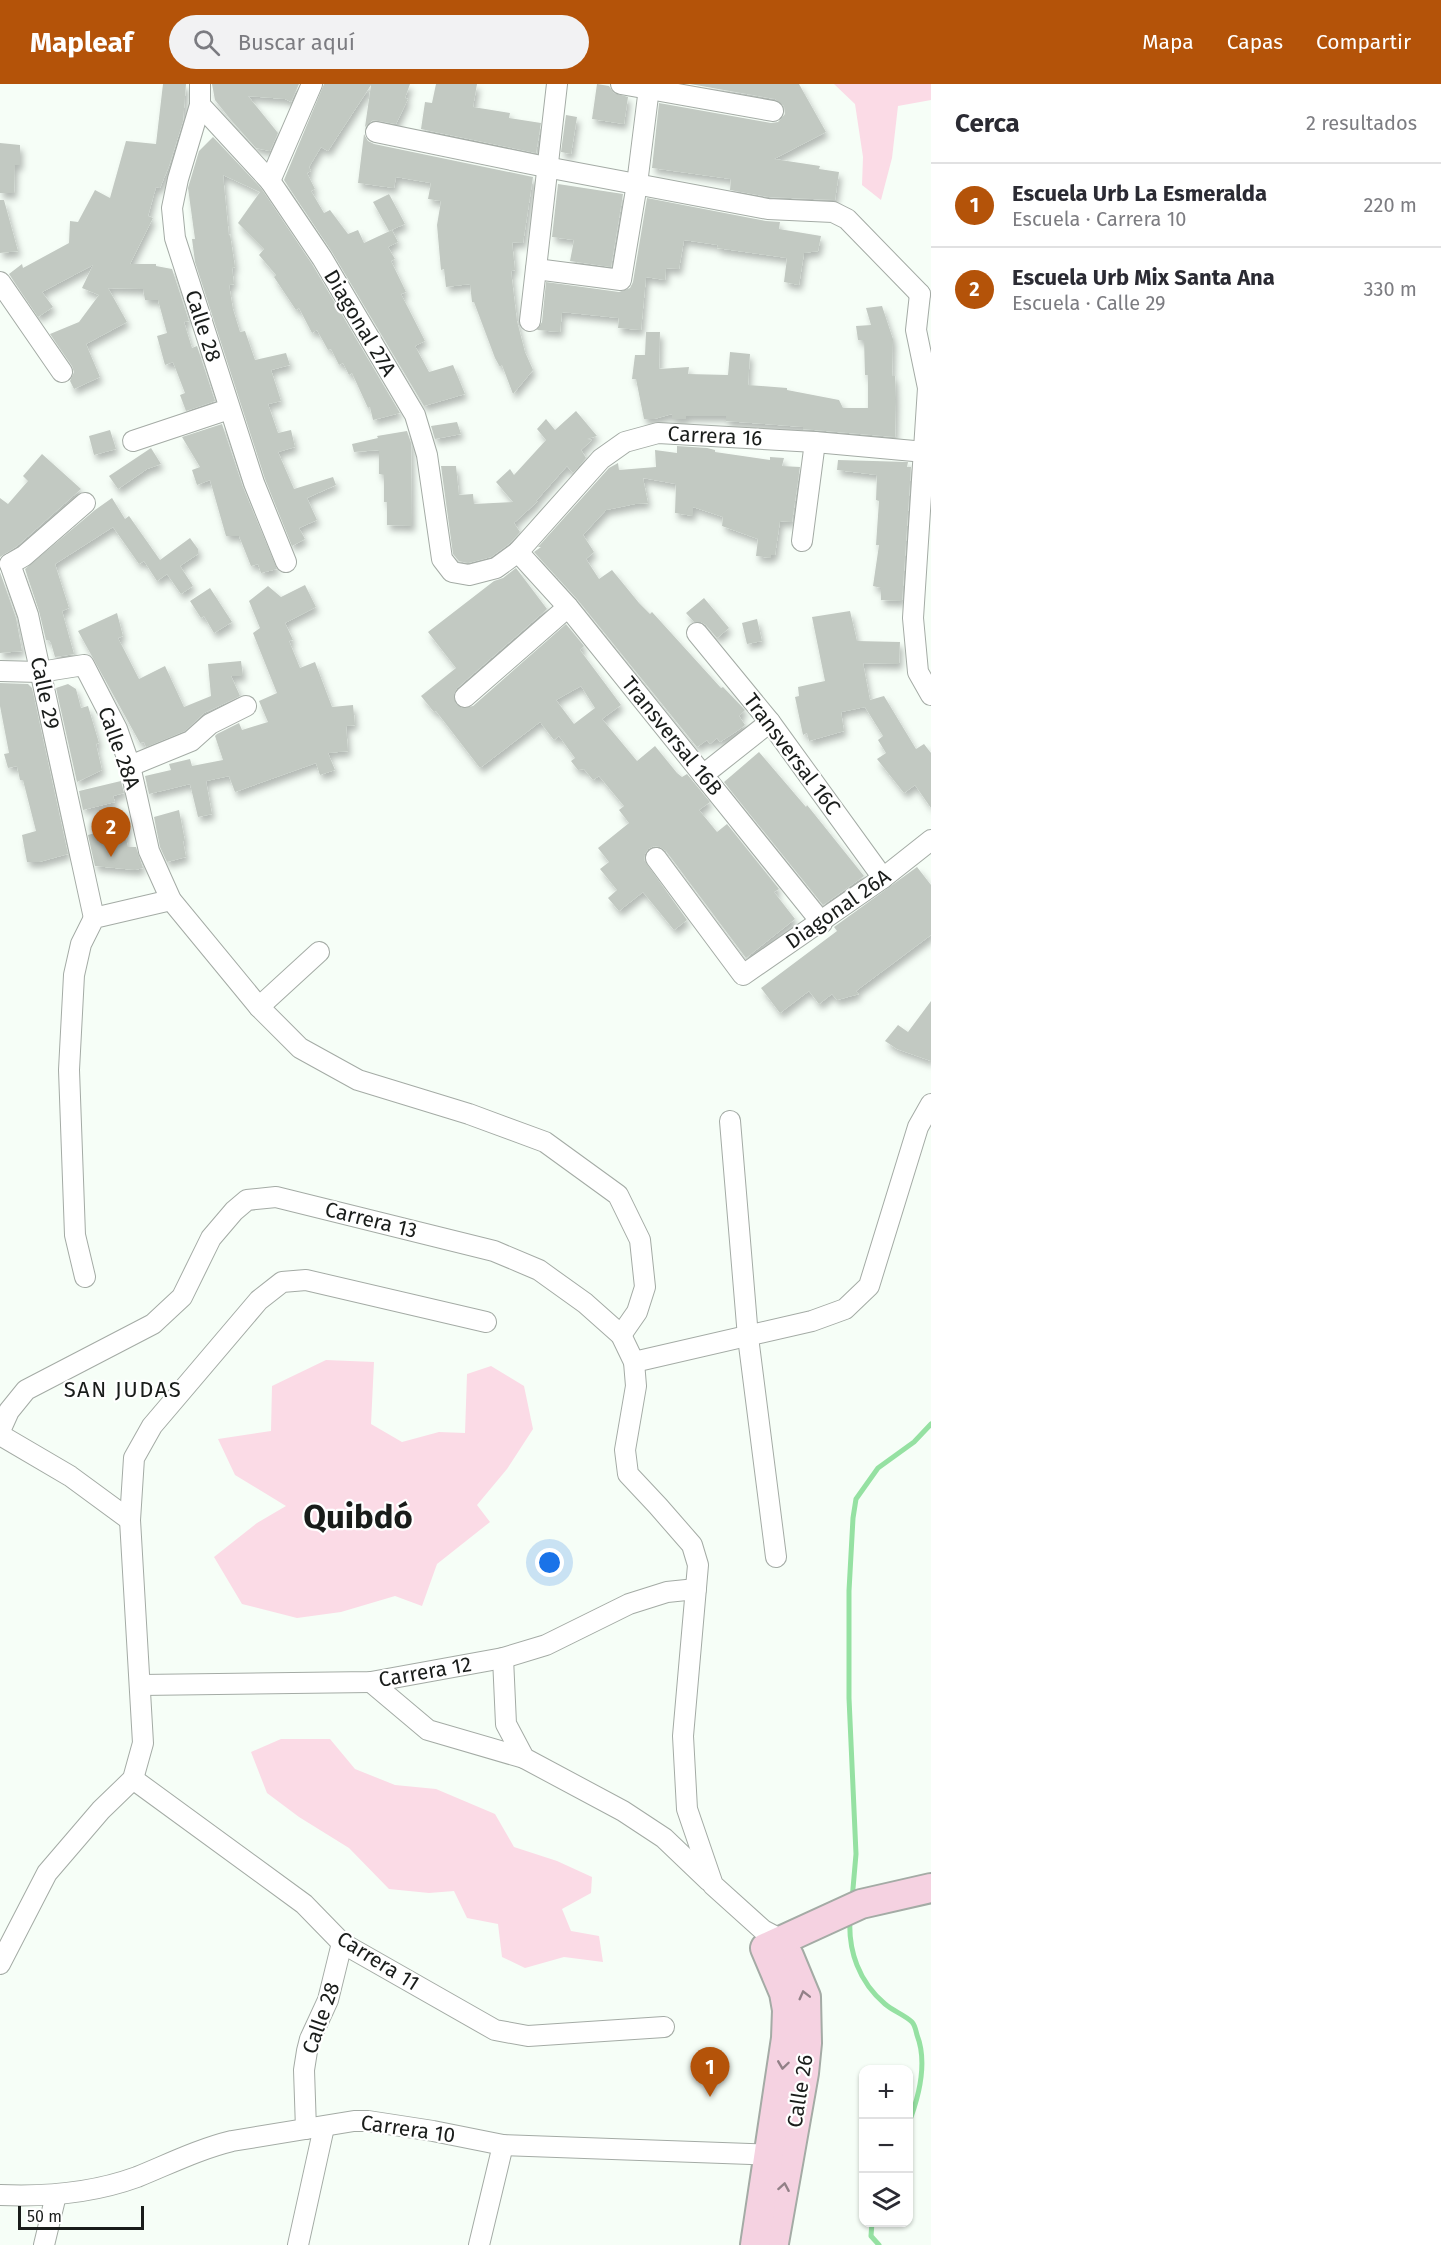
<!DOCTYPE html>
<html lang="es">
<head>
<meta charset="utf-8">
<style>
	:root { --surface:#fff; --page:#f2f2f3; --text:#2b2b33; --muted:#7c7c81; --line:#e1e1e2; --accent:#b45309 }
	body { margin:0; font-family:"Fira Sans",sans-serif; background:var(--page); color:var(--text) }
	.controls { position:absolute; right:18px; bottom:18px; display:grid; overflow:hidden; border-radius:12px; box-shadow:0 2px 4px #0004 }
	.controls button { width:54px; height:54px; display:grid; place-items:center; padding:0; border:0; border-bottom:2px solid var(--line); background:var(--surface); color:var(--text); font:30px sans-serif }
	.scale { position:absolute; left:18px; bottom:15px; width:126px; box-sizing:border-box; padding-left:6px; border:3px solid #191c1a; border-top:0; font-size:16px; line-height:21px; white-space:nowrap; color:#191c1a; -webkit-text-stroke:4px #fff; paint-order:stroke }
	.you { position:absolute; left:550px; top:1479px; width:21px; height:21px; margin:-15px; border:4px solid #fff; border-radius:50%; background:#1a73e8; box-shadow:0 0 0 9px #1a73e833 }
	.badge { display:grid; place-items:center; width:39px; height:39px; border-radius:50%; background:var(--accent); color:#fff; font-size:20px; font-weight:700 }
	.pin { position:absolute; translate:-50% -50px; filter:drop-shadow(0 2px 3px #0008) }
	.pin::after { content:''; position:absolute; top:32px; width:21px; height:18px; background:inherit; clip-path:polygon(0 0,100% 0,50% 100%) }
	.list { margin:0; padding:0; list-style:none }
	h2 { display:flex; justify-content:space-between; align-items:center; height:78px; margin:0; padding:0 24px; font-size:26px }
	h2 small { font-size:20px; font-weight:400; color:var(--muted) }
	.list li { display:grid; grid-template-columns:39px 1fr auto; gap:18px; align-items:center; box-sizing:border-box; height:84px; padding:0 24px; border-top:2px solid var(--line) }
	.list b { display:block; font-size:22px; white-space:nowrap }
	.list p { margin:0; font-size:20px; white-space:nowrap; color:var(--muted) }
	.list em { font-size:20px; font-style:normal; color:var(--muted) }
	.icon { flex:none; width:33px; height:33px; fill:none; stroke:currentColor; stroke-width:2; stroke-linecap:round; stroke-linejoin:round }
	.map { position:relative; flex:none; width:931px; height:2161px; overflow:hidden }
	header { display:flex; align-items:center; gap:36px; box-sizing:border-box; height:84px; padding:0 30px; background:var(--accent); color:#fff }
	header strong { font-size:28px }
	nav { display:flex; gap:33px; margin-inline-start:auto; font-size:21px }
	.search { width:420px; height:54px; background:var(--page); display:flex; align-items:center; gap:15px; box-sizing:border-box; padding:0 21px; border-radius:33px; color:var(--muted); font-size:22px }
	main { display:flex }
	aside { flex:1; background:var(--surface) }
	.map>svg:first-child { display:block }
	.green { fill:#fbdbe6 }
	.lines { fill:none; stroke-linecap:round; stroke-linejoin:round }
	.stream { stroke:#95e1a2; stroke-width:5 }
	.building { fill:#c2c9c2; fill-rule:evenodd; filter:url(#shadow) }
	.street-casing { stroke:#a4aba5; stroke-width:22 }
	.secondary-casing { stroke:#a4aba5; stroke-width:32 }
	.street { stroke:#fff; stroke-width:20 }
	.secondary { stroke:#f5d2e1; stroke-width:28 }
	.oneway { stroke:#928087 }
	.labels { text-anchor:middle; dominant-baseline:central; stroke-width:4.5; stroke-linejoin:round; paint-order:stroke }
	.street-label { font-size:21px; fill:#191c1a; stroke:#fff }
	.neighbourhood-label { font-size:22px; letter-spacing:1.5px; fill:#191c1a; stroke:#fff }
	.town-label { font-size:33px; font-weight:bold; fill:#191c1a; stroke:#fff }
</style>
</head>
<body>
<header>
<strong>Mapleaf</strong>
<div class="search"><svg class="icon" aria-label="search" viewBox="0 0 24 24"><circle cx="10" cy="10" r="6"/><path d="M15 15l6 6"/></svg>Buscar aquí</div>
<nav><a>Mapa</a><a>Capas</a><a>Compartir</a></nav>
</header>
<main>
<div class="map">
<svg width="931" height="2161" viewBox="0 0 931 2161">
	<defs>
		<filter id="shadow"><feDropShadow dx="3" dy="5.5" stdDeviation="3" flood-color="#0004"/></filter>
	</defs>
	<rect width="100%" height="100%" fill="#f6fef7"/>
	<g class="green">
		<path d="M834,0H931V16L898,22L892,74L881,116L862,101L863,73L855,20Z"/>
		<path d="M326,1276L374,1278L371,1340L402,1358L439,1348L465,1349L467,1290L491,1282L524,1302L533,1345L507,1385L477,1421L490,1438L437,1480L422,1522L395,1512L341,1528L297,1534L242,1520L214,1473L257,1439L286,1422L235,1391L218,1355L271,1347L272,1302Z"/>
		<path d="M281,1655H330L355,1685L395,1701L436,1705L495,1730L514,1763L557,1777L592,1793L591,1809L562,1825L571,1847L599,1852L603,1878L564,1873L525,1884L502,1873L498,1840L467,1834L454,1807L429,1809L389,1805L349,1764L299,1733L267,1709L251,1668Z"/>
	</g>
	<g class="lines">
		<g class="stream">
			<path d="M852,1816L856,1770L849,1614V1507L853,1434L856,1415L878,1384L914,1358L931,1340"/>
			<path d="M850,1834C848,1867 859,1898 885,1920C893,1927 905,1931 912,1938C915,1941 916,1947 917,1951C928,1979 919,2013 908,2041"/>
			<path d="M872,2138L871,2152L879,2161"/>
		</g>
	</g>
	<g class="building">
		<path d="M163,0H186L183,37L169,82L160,104L156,103L148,132L153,134L130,180H156V182L172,185L189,237L184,238L192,264L197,262L215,317L186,327L180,311L185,309L173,278L165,281L157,252L167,249L158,216H145L143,205L108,204L127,238L86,260L100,293L74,305L70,297L74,288L72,282L50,250L79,238L99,211L82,204L93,181L42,208L53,223L38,233L9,190L22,180L23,184L69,159L70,137L78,138L95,106L110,114L126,57L156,60Z"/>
		<path d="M212,0H299L291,18L285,15L248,12L278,49L270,67L256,64L231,36L215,16Z"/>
		<path d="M324,0H410L405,14L408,15L396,40L373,36L365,43L371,1L328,67L321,63L309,83L311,87L307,89L315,105L311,107L324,129L330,126L348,150L358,146L364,159L392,146L398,158L388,163L395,175L391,177L406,208L401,210L425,257L415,262L429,288L453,281L465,310L424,322L332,168L284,96Z"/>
		<path d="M436,0H477L473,23L510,29L509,34L541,39L536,69L421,45L425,18L432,19Z"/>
		<path d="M597,0L609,2L614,9L628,13L624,40L592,35Z"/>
		<path d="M690,0H799L826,48L774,75L820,82L819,85L839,88L835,116L769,113L730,106L731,95L652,84L659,19L771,39L778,38L785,30L784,22L775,15Z"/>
		<path d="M566,31L577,33L571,70L561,68Z"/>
		<path d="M364,50L368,57L374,60L533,93L523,159L512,158L515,186L511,187L517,237L525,268L533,286L513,310L502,281L500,283L495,274L474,218H472L470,200L446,203L444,185L441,186L437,141L441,117L428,115L431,99L396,93L394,104L358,99Z"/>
		<path d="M213,53L261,104L312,180L400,329L373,336L370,323L368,324L352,289L349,291L343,279L339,281L331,265L328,266L317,246L312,249L299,224L296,226L274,193L276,191L259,171L264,165L238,139L260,108L223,91L229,152L230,150L235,183L232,184L234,200L229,201L233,225L240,248L245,247L255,276L286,269L290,281L271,286L281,317L268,320L278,349L291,346L295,363L278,368L294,405L333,393L336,401L307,414L317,436L299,444L305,455L292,462L265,395L195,178L192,155H195L188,104L199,67Z"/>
		<path d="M0,59L20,61V81H15L14,109H0Z"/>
		<path d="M558,100L623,110L611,183L570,177L574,156L552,153Z"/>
		<path d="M389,110L405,140L389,147L373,118Z"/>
		<path d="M647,114L766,137L780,138L779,145L821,152L818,167L804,169L799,201L784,198L787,174L717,164L718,161L684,156L679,185L666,184L665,196L646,193L641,246L618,244L619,234L562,228L560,248L537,246L542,238L546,198L619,208L630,204L633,198Z"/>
		<path d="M0,116H4L18,167L0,169Z"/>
		<path d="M882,222L893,255L892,292H895L896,315L895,353L803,345V343L726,337V332H686V335H672V330L654,335H644L636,295H632L635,271H645L646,248H660L659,285L689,283L688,290L728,291L730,268L750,270L748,301L787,304V306L839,316L843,324H868V291H865L864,256H858L856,242L871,241L866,224Z"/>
		<path d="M576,327L597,352L587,355L592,356L581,366L586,374L573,389L567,382L536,417H538L514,439L520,448L510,459L491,473L468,479L459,477L453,470L441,382H456L459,411L473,410L474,420L513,418L496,398L510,385L514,391L546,356L537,345L546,335L555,346Z"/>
		<path d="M457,338L461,350L435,355L431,342Z"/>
		<path d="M222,340L243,403L277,485L261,489L258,480L251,482L239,452H226L210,396L197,401L192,386L200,383L182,353Z"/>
		<path d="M110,346L116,365L94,371L89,352Z"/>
		<path d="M407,347L411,359L412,442L387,441V418H384V391L379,390V366L354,368L352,360L378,354L377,352Z"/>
		<path d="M677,362L707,364L715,366V368L770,376V373L784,374L782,382L800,383L792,438L780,437L775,471H771V474L756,472L758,455L722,442L723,433L693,423V432L675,429L676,400L643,394L648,419L635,420L606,426L583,451L594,468L586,475L599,495L612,486L639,519L650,530L652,528L721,604L723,603L745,626L739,632L745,641L737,647L720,658L717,654L710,660L707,656L697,663L577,515L534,468L541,463H538L609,384L618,379L619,386L656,383L655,366L677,369Z"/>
		<path d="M151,364L161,380L147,385L118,405L109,392Z"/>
		<path d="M42,370L81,405L17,462L0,473V414L8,420L28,397L23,392Z"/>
		<path d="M838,376L908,378L907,383H911L902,517L881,516V504L873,502L879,461H876L879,417L876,416L877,391L837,386Z"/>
		<path d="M112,414L125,435L129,432L160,476L190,454L198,465V470L180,482L193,502L181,510L167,490L157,497L144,477L139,480L113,443L55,480L69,524L62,527L74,570L55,573L51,559L49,556H46L39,527L25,485L95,426Z"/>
		<path d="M516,484L547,525L457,604L454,610L456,620L462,624L473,622L566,540L584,562L580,566L621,621L602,635L637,677L655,662L677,689L682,693L687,690L710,718L699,726L717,748L727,740L779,805L774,808L795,835L746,874L666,767L660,763L654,762L648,765L645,770L644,776L687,836L674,846L643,808L619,827L608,814L617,806L600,785L609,778L598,764L629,739L619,726L624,722L599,692L593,696L584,685L578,686L571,677L575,674L559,652L554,656L540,638L480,684L436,627L434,628L421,612L456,584L428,548L494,497L503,494ZM581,602L595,624L574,640L556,616Z"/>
		<path d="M0,488L16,534L22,567L0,569Z"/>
		<path d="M305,501L316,523L285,539L293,556L289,557L300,584L315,578L332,623L353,621L355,641L346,642L348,667L328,669L335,686L320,691L316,679L235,708L229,692L206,697L212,730L198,733L190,700L149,710L145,692L171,686L169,680L190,675L192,682L223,676L215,652L217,650L239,639L242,646L268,638L259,617L277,609L253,549L260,544L249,517L268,502L281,513Z"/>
		<path d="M210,504L232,538L214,549L204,532L201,534L190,517Z"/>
		<path d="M704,514L729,544L717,554L706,541L701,538H694L686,529Z"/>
		<path d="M850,527L857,557L900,558L899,580L863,579L870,616L884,612L916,665L924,660L931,669V724L915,701L904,709L877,675L886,669L878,656L883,652L865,623L841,628L844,647L809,657L807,649L803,651L795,613L799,612L798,603L825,597L812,533Z"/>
		<path d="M117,529L123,552L118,554L139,595L165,582L184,623L211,612L208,580L241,577L243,592H231L240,612L204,629L185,647L146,663L144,658L140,659L78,547Z"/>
		<path d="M757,535L762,557L747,560L742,539Z"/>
		<path d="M0,599L28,600L32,604L68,770L39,778H27L22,751L36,747L23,696H20L17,682L8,684L4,670L9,669L0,622Z"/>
		<path d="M68,600L76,605L81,624L88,622L99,659L96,660L102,686L77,698L56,604Z"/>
		<path d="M759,668L806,723L807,721L864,792L823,821L724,698Z"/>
		<path d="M121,697L124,709L113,712L115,718L83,726L79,707Z"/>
		<path d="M179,726L185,757H183L186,773L167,778L160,763L154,733Z"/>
		<path d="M123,741L128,763H136L143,784L135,786L95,782L88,751Z"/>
		<path d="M917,783L931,801V851L856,907L859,910L837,916L832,910L819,920L809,907L780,929L761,904L837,847L834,843Z"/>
		<path d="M931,917V977L897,965L885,957L898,941L908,948Z"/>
	</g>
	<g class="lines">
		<g class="street-casing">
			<g id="street">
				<path d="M200,0V21L178,95L172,124L175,154L254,399L286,478"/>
				<path d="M621,0L773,27"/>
				<path d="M200,21L270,97L322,174L415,331L427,371L442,475L452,488L469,491L496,484L518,468L601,375L625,358L658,349L815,358L925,368"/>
				<path d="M376,48L546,83L768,125L833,128L847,135L920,210"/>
				<path d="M270,97L312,0"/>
				<path d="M536,185L621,196L637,100L649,4"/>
				<path d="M0,198L62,288"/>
				<path d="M920,210L916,246L928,304L913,534L918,588L931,611"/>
				<path d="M530,237L557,0"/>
				<path d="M133,357L229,325"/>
				<path d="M802,457L815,358"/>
				<path d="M518,468L568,523L822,839"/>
				<path d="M10,480L28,531L94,834"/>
				<path d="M10,480L24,472L85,419"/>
				<path d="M697,549L770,638L883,794"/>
				<path d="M0,587L40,588L84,581L117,645L130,682L149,767L171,816L259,923L300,964L358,996L469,1030L545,1058L618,1111L640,1156L645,1203L637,1228L621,1251"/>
				<path d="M465,613L568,523"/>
				<path d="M130,682L191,657L210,640L246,622"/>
				<path d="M703,691L770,638"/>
				<path d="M656,774L743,891L883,794L931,756"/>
				<path d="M259,923L319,868"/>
				<path d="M730,1037L748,1253L776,1473"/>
				<path d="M85,1193L75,1151L69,986L74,891L81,860L94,834L171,816"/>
				<path d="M634,1278L812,1237L845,1225L869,1202L918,1043L931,1020"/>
				<path d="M0,1347L9,1327L26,1306L153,1240L182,1213L211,1154L234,1127L247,1116L276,1113L494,1167L539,1186L585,1219L621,1251L634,1278L636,1302L625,1366L628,1390L658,1422L692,1461L698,1481L683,1652L687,1725L713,1801L763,1846L782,1856"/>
				<path d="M0,1351L70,1392L130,1436"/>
				<path d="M503,1574L506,1640L524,1674L623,1727L664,1754L709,1797"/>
				<path d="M371,1598L428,1646L524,1674"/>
				<path d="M141,1601L371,1598L503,1574L546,1561L629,1520L667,1508L696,1505"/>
				<path d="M133,1695L304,1820L342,1859L495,1946L528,1952L664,1943"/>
				<path d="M0,1880L47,1789L101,1726L133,1695L143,1659L130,1436L134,1374L152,1342L259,1216L282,1198L306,1196L486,1238"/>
				<path d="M306,2045L304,1986L307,1967L310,1955L328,1916L342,1859"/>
				<path d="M0,2111C46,2113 93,2109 137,2093C169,2080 199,2065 232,2057L354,2037H368L433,2047L503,2061L781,2071"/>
				<path d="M44,2161L56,2111"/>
				<path d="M298,2161L324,2043"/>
				<path d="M479,2161L503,2061"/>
			</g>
		</g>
		<g class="secondary-casing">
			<g id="secondary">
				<path d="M774,2159L804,1989L807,1959L806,1913L789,1872"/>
				<path d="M755,2161L786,1954L787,1926L784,1909L765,1864L861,1820L931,1804"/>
			</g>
		</g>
		<use href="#street" class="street"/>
		<use href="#secondary" class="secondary"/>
	</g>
	<defs><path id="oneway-chevron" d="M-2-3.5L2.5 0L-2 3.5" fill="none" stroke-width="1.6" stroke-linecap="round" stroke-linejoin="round" transform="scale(1.5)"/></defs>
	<g class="oneway">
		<use href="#oneway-chevron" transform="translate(804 1911) rotate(-104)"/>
		<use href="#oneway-chevron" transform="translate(783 1981) rotate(98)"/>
		<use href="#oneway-chevron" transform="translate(784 2103) rotate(-80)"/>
	</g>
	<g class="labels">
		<g class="street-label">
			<text transform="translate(360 239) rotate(59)">Diagonal 27A</text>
			<text transform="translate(203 242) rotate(72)">Calle 28</text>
			<text transform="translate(715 352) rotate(3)">Carrera 16</text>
			<text transform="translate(45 609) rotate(78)">Calle 29</text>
			<text transform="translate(672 652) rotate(51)">Transversal 16B</text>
			<text transform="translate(119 664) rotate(70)">Calle 28A</text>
			<text transform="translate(792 670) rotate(53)">Transversal 16C</text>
			<text transform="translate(838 825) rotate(-35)">Diagonal 26A</text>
			<text transform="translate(371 1136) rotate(14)">Carrera 13</text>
			<text transform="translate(425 1588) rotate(-10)">Carrera 12</text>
			<text transform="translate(378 1877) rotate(32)">Carrera 11</text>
			<text transform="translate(321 1934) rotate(-71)">Calle 28</text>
			<text transform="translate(800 2007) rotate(-81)">Calle 26</text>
			<text transform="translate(408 2045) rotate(8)">Carrera 10</text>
		</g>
		<g class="neighbourhood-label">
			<text x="123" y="1305">SAN JUDAS</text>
		</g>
		<g class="town-label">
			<text x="358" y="1433">Quibdó</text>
		</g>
	</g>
</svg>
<div class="controls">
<button>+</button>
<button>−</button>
<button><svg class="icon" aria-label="layers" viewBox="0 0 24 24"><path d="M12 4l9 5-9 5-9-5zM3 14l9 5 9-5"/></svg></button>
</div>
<div class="scale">50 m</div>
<div class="you"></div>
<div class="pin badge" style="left:710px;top:2013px">1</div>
<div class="pin badge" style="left:111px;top:773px">2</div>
</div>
<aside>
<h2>Cerca<small>2 resultados</small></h2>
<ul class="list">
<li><span class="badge">1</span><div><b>Escuela Urb La Esmeralda</b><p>Escuela · Carrera 10</p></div><em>220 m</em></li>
<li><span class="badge">2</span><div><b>Escuela Urb Mix Santa Ana</b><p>Escuela · Calle 29</p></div><em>330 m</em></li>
</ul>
</aside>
</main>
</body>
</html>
